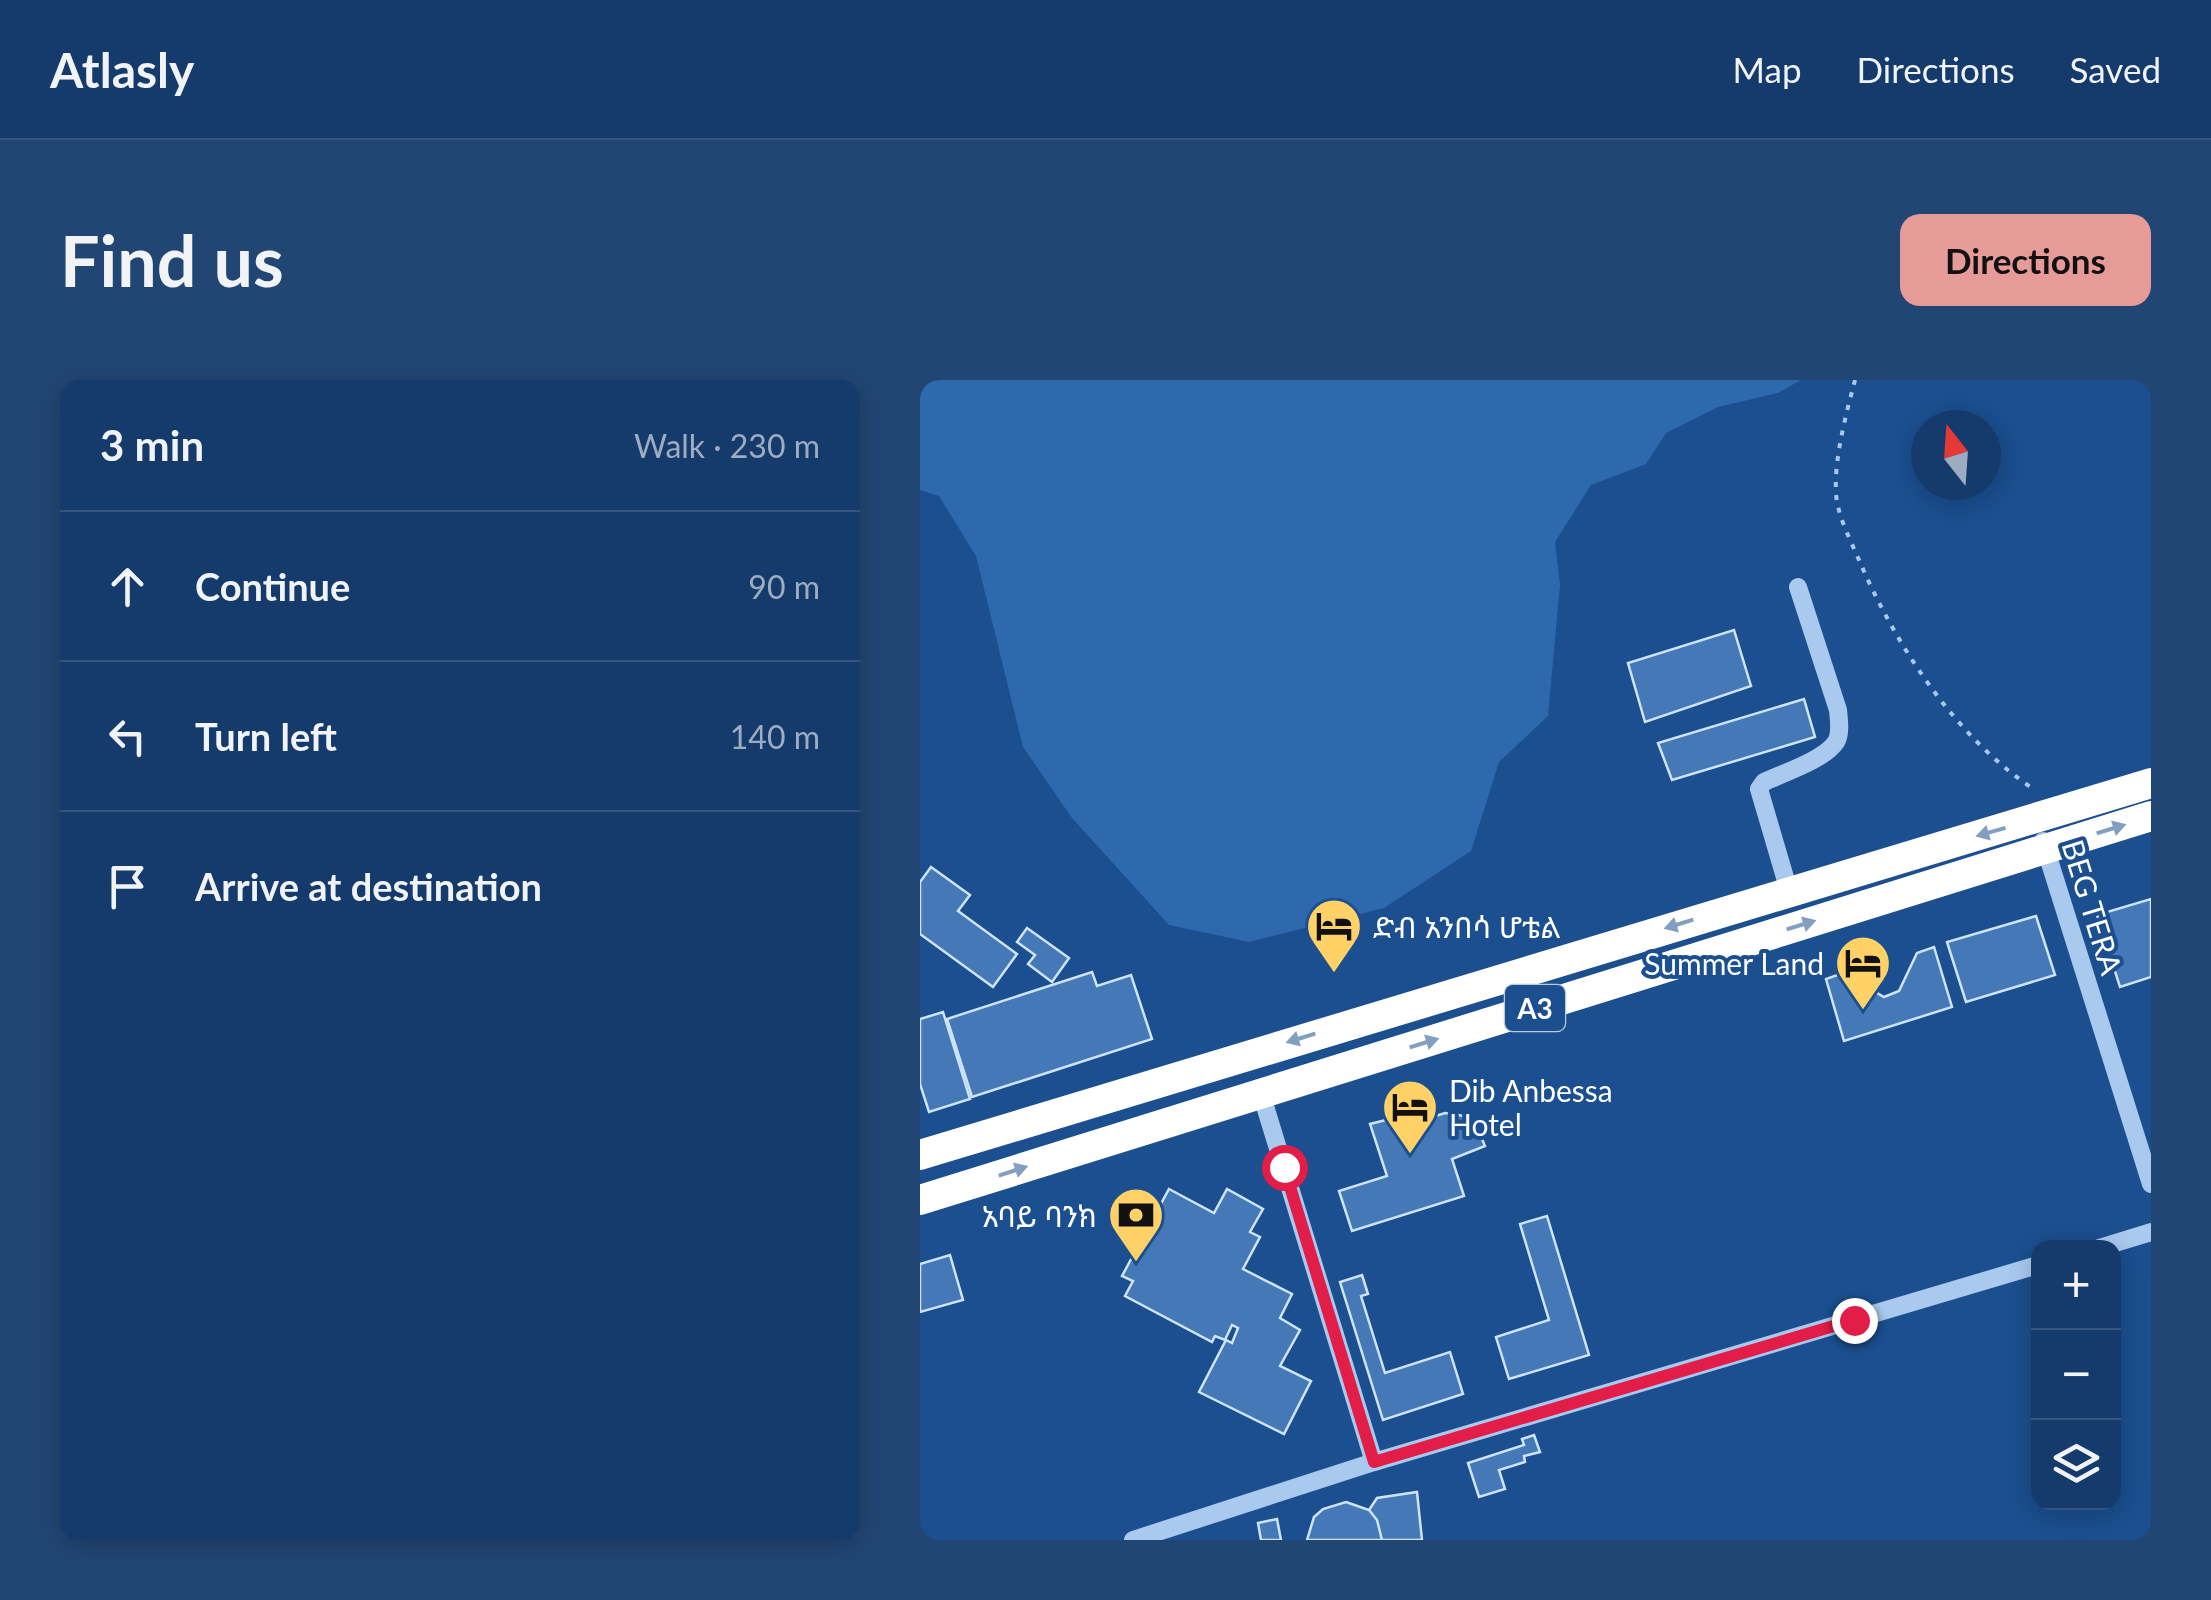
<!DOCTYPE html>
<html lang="en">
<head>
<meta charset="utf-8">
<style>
	:root { --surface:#143b6b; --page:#214673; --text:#f1f3f6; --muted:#9dadc1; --line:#33557e; --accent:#e69b98 }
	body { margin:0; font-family:Lato,"Noto Sans Ethiopic",sans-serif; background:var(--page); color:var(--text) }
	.controls { position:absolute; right:30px; bottom:30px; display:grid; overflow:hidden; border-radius:20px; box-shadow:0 5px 25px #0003 }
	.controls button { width:90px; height:90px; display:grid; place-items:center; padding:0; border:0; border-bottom:2px solid var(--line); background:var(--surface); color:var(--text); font:50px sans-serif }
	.compass { position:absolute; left:991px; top:30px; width:90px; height:90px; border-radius:50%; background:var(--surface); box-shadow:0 5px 25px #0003; rotate:343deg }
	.stop { position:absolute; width:30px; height:30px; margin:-22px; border:8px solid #e11d48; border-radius:50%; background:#fff }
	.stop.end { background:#e11d48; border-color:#fff; box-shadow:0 2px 10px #0008 }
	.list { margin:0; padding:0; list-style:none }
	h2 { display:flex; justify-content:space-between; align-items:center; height:130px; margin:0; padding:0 40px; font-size:42px }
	h2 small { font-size:32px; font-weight:400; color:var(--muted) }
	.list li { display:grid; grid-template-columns:65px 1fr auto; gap:30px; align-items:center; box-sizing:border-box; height:150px; padding:0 40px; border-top:2px solid var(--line) }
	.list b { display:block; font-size:38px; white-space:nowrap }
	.list em { font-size:32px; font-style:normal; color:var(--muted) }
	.icon { flex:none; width:55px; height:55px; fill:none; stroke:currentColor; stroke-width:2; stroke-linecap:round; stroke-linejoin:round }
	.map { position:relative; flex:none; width:1231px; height:1160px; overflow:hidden; border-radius:20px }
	header { display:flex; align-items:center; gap:60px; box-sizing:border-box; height:140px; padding:0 50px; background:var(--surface); border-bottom:2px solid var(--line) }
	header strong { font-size:48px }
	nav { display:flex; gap:55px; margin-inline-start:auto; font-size:35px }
	.intro { display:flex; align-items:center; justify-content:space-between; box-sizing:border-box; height:240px; padding:0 60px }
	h1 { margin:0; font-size:70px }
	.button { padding:25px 45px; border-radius:20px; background:var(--accent); color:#111; font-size:35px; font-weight:700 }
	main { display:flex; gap:60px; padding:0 60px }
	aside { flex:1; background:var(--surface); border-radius:20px; box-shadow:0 5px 25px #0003 }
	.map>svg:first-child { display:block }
	.green { fill:#2e69ad }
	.building { fill:#4478b7; stroke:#cfe3fa; stroke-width:2.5 }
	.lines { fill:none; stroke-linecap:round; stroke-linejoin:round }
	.path { stroke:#a9c9ee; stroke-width:4; stroke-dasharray:5 8; stroke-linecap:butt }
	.minor { stroke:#a9c9ee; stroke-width:18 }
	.highway { stroke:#fff; stroke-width:30 }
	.oneway { fill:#829ec1 }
	.route { stroke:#e11d48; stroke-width:12 }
	.labels { text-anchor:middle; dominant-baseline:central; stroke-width:8; stroke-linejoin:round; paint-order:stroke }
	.shield { fill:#1b4f8f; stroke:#bbcadd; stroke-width:2.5 }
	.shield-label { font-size:28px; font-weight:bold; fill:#fff }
	.street-label { font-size:30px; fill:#fff; stroke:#1b4f8f }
	.poi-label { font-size:30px; fill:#fff; stroke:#1b4f8f; text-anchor:start }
</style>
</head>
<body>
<header>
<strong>Atlasly</strong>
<nav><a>Map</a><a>Directions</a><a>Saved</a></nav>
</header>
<div class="intro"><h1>Find us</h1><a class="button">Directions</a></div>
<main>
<aside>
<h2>3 min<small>Walk · 230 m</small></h2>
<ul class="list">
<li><svg class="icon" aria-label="ahead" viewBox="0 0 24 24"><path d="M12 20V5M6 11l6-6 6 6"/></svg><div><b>Continue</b></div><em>90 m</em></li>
<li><svg class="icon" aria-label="left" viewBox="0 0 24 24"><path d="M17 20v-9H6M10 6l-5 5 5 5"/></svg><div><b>Turn left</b></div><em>140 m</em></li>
<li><svg class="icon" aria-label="arrive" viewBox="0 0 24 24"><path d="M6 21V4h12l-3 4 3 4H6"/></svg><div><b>Arrive at destination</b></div></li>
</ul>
</aside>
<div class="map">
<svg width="1231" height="1160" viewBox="0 0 1231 1160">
	<rect width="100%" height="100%" fill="#1b4f8f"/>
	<path class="green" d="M0,0H881L858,13L798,27L746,53L726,84L671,105L635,162L640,205L628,336L579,382L551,471L464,528L329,562L249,545L152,438L103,367L56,176L19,116L0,110Z"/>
	<g class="building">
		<path d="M814,250L831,306L725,342L708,283Z"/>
		<path d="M884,319L895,357L752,400L738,363Z"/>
		<path d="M11,487L50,515L38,531L97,574L73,607L0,554V502Z"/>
		<path d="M1231,519V597L1200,607L1177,535Z"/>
		<path d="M1116,536L1135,595L1046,622L1027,562Z"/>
		<path d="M107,548L149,578L132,602L108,584L115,575L97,562Z"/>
		<path d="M1014,567L1032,627L924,661L906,599L923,593L964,617L979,611L997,573Z"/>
		<path d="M172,592L177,606L211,595L232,659L52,717L27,639Z"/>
		<path d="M23,632L50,719L9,732L0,704V639Z"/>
		<path d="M525,733L544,736L557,747L565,766L532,779L544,816L432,851L419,811L467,796L450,744L478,737L481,747Z"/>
		<path d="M249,809L294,833L307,809L343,829L330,852L340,857L323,889L372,914L360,938L380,950L360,986L391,1001L364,1054L279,1012L306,960L312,963L318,948L312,945L305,960L295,956L292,962L205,916L213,901L202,896Z"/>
		<path d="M627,836L669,975L589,999L576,957L629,940L600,844Z"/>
		<path d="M30,875L43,920L0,932V884Z"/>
		<path d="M442,895L448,914L441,916L465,993L530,972L543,1014L463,1040L420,902Z"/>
		<path d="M614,1055L620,1072L604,1076L605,1082L579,1090L585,1109L559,1117L548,1083L604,1065L602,1059Z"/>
		<path d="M497,1112L502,1160H455L449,1130L457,1118Z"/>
		<path d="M426,1122L449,1130L457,1140L462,1160H387L394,1137L403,1129Z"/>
		<path d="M357,1139L361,1160H341L338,1143Z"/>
	</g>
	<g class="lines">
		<path class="path" d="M935,0C926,35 914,78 916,114C918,137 930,159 939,180C976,266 1036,358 1115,410"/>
		<g class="minor">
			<path d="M1123,461L1231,804"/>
			<path d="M869,511L839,409L844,402C863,393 904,380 916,362C921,354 919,340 918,330L878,207"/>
			<path d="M341,713L454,1082"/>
			<path d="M1179,868L1231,852"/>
			<path d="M213,1160L454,1082L1118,885"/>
		</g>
		<g class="highway">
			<path d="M0,775L1231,403"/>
			<path d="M0,820L1231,436"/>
		</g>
	</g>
	<defs><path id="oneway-solid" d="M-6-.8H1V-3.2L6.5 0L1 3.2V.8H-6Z" transform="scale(2.5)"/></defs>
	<g class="oneway">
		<use href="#oneway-solid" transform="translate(1191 449) rotate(-17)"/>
		<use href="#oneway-solid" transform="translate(1071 452) rotate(164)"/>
		<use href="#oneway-solid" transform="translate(759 544) rotate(163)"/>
		<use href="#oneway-solid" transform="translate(881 545) rotate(-17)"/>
		<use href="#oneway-solid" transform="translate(381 658) rotate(163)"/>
		<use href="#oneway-solid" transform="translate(504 663) rotate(-17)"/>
		<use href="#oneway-solid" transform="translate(93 791) rotate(-18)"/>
	</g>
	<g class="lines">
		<path class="route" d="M364,787L454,1082L934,940"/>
	</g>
	<defs>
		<g id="hotel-pin" transform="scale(2.875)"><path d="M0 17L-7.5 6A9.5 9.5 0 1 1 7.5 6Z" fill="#ffd166" stroke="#1b4f8f"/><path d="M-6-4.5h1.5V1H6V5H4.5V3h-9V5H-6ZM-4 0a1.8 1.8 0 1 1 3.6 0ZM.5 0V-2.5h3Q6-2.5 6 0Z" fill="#111"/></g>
		<g id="bank-pin" transform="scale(2.875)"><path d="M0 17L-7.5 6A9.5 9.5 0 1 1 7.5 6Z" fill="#ffd166" stroke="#1b4f8f"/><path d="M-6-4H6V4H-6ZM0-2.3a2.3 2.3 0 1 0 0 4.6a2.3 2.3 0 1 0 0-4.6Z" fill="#111"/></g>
	</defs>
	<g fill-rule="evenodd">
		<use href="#hotel-pin" x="414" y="546"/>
		<use href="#hotel-pin" x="943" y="583"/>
		<use href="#hotel-pin" x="490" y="727"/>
		<use href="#bank-pin" x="216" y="835"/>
	</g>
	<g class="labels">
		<rect class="shield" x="585" y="605" width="60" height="46" rx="8"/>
		<g class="shield-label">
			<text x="615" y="628">A3</text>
		</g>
		<g class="street-label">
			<text transform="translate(1173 527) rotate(73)">BEG TERA</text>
		</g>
		<g class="poi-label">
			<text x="453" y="546">ድብ አንበሳ ሆቴል</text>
			<text x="904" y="583" text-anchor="end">Summer Land</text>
			<text x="529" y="710">Dib Anbessa<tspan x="529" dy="34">Hotel</tspan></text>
			<text x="177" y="835" text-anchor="end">አባይ ባንክ</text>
		</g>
	</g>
</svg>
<div class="controls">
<button>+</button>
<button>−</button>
<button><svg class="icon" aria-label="layers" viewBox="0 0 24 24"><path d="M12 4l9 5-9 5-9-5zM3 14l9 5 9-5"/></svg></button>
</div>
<svg class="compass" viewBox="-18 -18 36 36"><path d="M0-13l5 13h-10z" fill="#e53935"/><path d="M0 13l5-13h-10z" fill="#9dadc1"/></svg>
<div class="stop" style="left:364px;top:787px"></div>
<div class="stop end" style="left:934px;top:940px"></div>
</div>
</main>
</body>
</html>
